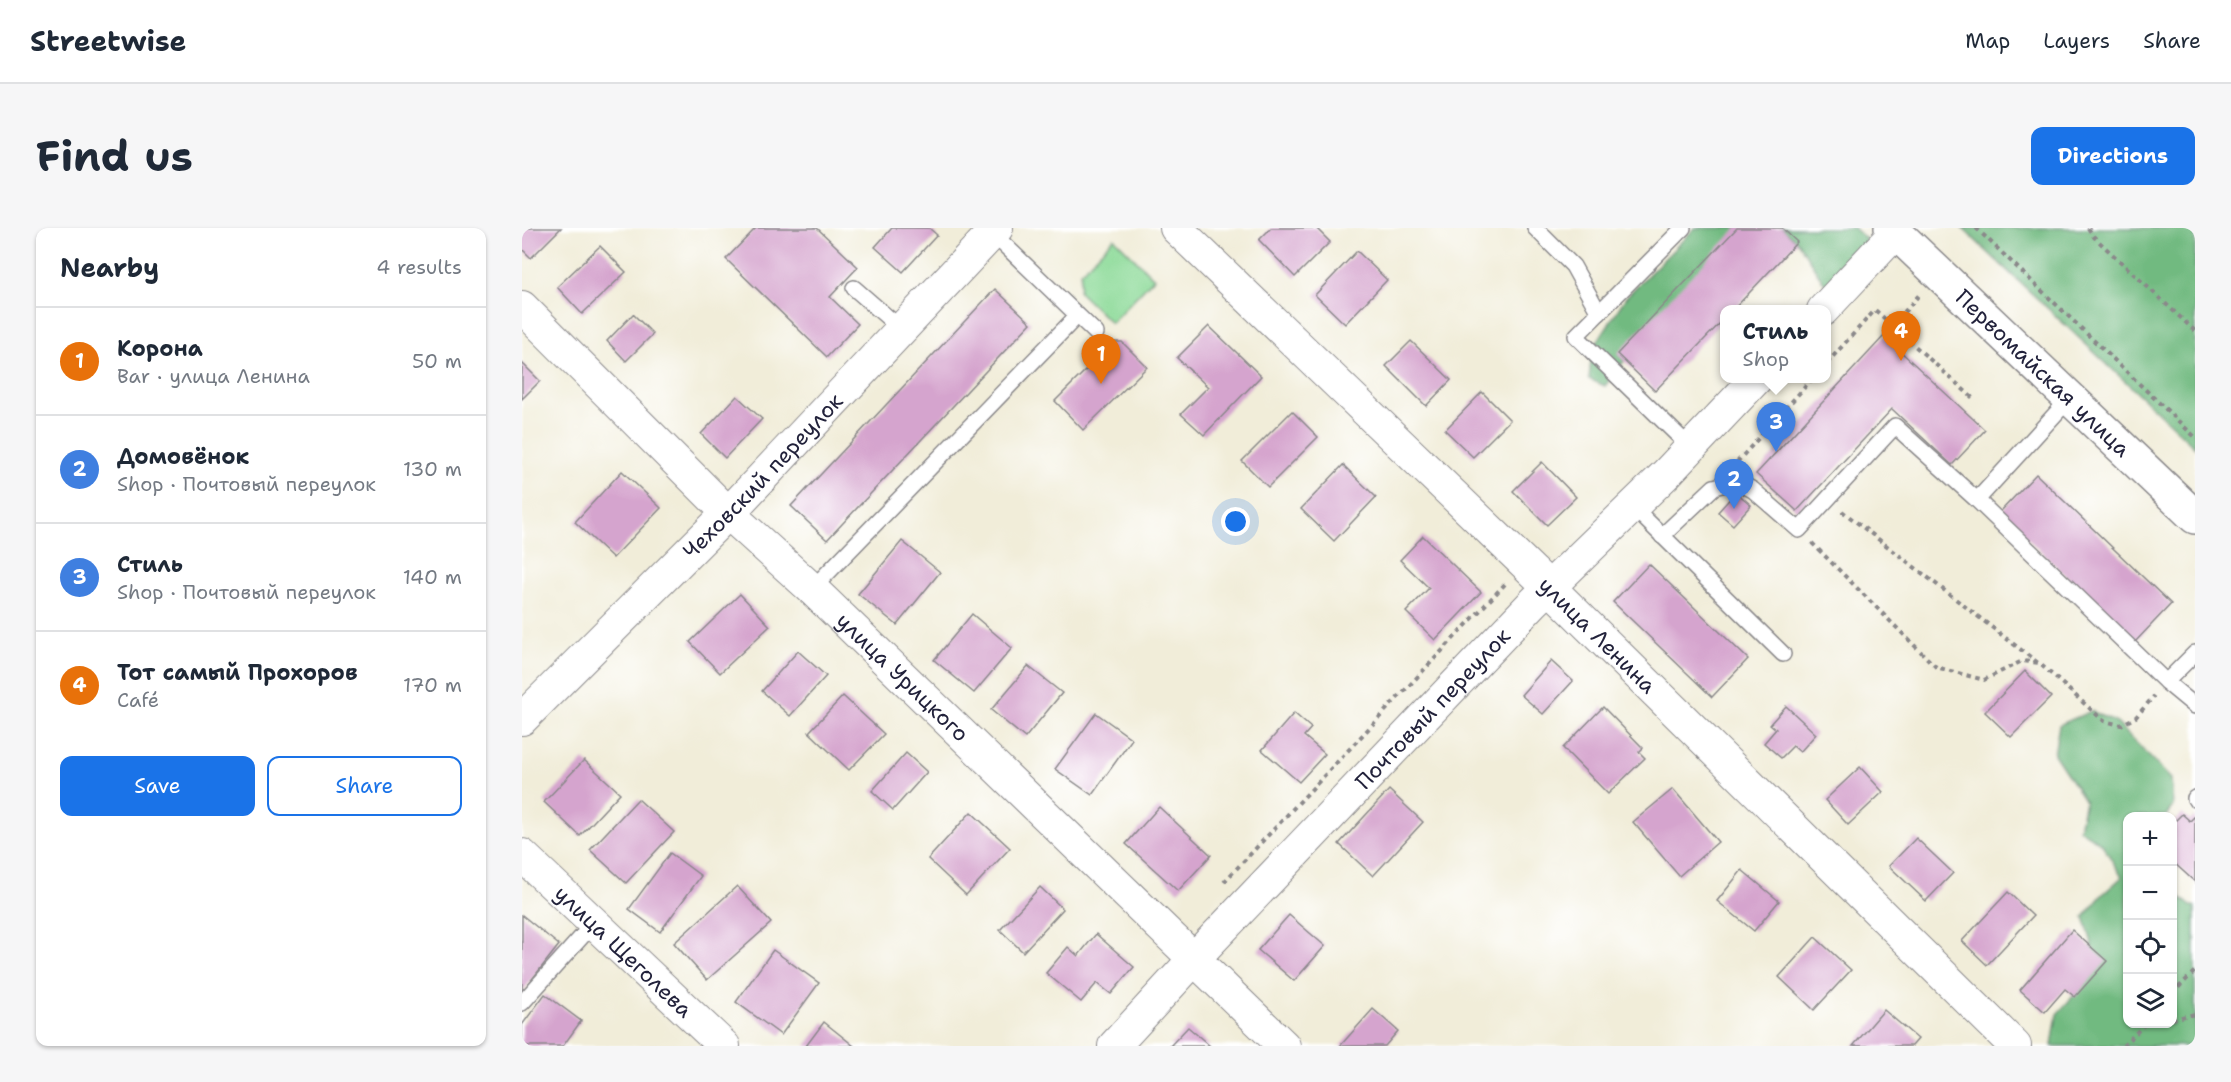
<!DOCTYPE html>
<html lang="en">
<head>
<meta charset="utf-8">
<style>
	:root { --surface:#fff; --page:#f6f6f7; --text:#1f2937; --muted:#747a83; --line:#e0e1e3; --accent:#1a73e8 }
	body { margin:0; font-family:"Shantell Sans",sans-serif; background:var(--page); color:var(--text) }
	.controls { position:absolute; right:18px; bottom:18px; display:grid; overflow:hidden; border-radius:12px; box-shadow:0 2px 4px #0004 }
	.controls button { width:54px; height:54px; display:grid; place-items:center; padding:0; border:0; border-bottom:2px solid var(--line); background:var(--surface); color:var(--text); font:30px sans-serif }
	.you { position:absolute; left:714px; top:294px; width:21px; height:21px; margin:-15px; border:4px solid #fff; border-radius:50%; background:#1a73e8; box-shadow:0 0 0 9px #1a73e833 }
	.badge { display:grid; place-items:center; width:39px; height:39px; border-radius:50%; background:var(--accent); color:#fff; font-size:20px; font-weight:700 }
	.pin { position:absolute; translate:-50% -50px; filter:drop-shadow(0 2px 3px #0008) }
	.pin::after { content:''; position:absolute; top:32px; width:21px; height:18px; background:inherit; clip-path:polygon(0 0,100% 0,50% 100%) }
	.popup { position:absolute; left:1198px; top:77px; width:111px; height:78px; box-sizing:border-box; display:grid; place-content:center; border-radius:12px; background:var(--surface); filter:drop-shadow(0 2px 4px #0005); font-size:20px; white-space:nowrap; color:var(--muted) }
	.popup b { font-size:22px; color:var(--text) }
	.popup::after { content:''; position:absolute; left:50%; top:100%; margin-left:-12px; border:12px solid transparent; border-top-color:var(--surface) }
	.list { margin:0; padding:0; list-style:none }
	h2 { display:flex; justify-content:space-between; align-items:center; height:78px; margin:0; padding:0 24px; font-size:26px }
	h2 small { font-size:20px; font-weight:400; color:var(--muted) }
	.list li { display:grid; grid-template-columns:39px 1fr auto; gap:18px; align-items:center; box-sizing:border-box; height:108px; padding:0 24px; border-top:2px solid var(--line) }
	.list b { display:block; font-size:22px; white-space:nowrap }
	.list p { margin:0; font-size:20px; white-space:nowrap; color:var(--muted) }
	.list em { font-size:20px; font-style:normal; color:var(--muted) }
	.actions { display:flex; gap:12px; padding:18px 24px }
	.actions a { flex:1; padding:14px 0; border:2px solid var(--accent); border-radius:12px; text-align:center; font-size:21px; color:var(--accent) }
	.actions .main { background:var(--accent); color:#fff }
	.icon { flex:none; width:33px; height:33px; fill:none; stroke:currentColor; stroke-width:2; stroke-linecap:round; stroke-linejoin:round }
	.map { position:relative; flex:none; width:1673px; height:818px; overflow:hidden; border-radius:12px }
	header { display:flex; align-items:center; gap:36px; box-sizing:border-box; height:84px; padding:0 30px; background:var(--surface); border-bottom:2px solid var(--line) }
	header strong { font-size:28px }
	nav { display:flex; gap:33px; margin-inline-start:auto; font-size:21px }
	.intro { display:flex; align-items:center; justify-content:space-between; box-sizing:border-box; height:144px; padding:0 36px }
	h1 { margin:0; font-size:42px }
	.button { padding:15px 27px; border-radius:12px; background:var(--accent); color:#fff; font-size:21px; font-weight:700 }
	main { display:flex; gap:36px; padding:0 36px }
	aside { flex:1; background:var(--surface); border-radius:12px; box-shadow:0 2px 4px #0004 }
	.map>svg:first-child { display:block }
	.green { fill:#8cda98; stroke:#577e6a; stroke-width:1.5 }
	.forest { fill:#71ba80; stroke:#4a6e5e; stroke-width:1.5 }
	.building { fill:#d5a4ce }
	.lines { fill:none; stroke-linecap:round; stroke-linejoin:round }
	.lane-casing { stroke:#8a888a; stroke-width:18 }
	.street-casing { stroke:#8a888a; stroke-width:34 }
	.primary-casing { stroke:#8a888a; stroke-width:36 }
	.path { stroke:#8a888a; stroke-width:4; stroke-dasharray:4.5 4.5; stroke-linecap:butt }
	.lane { stroke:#fff; stroke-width:15 }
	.street { stroke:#fff; stroke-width:32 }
	.primary { stroke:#fff; stroke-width:33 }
	.labels { text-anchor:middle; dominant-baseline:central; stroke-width:4.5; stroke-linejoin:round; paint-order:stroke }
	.street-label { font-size:22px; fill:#22223b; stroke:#fff }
</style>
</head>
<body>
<header>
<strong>Streetwise</strong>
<nav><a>Map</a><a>Layers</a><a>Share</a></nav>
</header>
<div class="intro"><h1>Find us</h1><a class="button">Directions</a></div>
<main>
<aside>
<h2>Nearby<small>4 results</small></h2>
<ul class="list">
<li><span class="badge" style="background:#e8710a">1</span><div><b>Корона</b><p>Bar · улица Ленина</p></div><em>50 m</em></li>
<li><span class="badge" style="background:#3f7fe0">2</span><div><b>Домовёнок</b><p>Shop · Почтовый переулок</p></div><em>130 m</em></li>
<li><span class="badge" style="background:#3f7fe0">3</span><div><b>Стиль</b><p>Shop · Почтовый переулок</p></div><em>140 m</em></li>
<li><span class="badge" style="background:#e8710a">4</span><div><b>Тот самый Прохоров</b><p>Café</p></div><em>170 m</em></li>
</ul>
<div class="actions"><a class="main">Save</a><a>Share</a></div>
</aside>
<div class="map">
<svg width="1673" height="818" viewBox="0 0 1673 818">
	<rect width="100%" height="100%" fill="#fff"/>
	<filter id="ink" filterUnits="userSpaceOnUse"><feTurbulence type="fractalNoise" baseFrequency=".0167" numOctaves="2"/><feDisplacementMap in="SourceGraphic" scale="12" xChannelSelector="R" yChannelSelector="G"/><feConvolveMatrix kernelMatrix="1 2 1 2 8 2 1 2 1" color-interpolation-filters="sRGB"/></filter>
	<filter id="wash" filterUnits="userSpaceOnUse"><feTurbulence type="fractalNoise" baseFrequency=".008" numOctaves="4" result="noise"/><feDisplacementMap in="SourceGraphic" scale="24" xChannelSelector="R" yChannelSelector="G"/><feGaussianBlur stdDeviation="1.35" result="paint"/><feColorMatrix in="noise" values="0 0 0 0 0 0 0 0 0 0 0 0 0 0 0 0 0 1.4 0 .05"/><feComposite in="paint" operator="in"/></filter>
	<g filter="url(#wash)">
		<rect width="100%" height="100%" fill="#f1edd9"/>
		<path class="green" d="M592,10L632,50L589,95L557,64L559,44Z"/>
		<g class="forest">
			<path d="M1173,0H1219L1108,125L1083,158L1067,151L1070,122L1104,69Z"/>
			<path d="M1259,0H1332L1344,11L1339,37L1304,58L1275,13Z"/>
			<path d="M1440,0H1673V219Z"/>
			<path d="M1569,483L1595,495L1649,551L1651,578L1644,588H1606V796H1650L1651,663L1669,678H1673V818H1530L1535,786L1575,742L1570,715L1562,689L1580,667L1600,649L1580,616L1557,601L1563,573L1532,526L1537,497Z"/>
		</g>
		<g id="blocks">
			<g class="building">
				<path d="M0,0H39L9,30L0,21Z"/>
				<path d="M234,0H295L336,39L308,69L336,96L305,129L204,31Z"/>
				<path d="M370,0H407L415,7L381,44L353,19Z"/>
				<path d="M749,0H794L808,14L773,49L737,12Z"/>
				<path d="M1215,0H1260L1275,14L1211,82H1203V90L1133,163L1095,126Z"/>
				<path d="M78,18L104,44L60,86L35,59Z"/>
				<path d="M835,23L865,52L823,96L793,67Z"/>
				<path d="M473,61L509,95L305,312L269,278Z"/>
				<path d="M111,86L131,106L104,133L85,113Z"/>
				<path d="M687,98L739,148L682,207L659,186L686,159L655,130Z"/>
				<path d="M1362,108L1463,202L1430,237L1370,181L1275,283L1234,246Z"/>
				<path d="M889,113L929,152L904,178L864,138Z"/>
				<path d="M587,114H600L625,139L561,202L533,173L572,134L566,128L577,117L581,121Z"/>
				<path d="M0,135L18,153L0,171Z"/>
				<path d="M960,164L988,192L951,229L923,202Z"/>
				<path d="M215,168L240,191L203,230L179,206Z"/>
				<path d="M770,183L796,209L746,259L720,233Z"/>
				<path d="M1020,234L1054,269L1025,297L991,263Z"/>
				<path d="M821,237L854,269L812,313L779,281Z"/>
				<path d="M100,243L139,280L91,330L53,294Z"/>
				<path d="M1514,246L1649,376L1613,414L1478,284Z"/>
				<path d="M1214,264L1229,277L1211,297L1196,284Z"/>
				<path d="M901,308L959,364L913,412L884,384L907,360L878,332Z"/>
				<path d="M380,313L418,344L375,397L336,366Z"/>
				<path d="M1127,336L1226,431L1190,469L1091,374Z"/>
				<path d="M218,366L248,398L198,445L168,414Z"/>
				<path d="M450,386L490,420L452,465L412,432Z"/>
				<path d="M276,423L304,448L268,488L240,463Z"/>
				<path d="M1029,433L1051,453L1021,486L999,467Z"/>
				<path d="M506,438L540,465L503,510L469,482Z"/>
				<path d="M1503,443L1529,469L1489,509L1463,484Z"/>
				<path d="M321,468L362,506L327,542L287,504Z"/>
				<path d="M1264,478L1294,506L1278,524L1271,518L1259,530L1242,515L1254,501L1248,496Z"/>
				<path d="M1081,479L1121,520L1117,524L1123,530L1086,566L1041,520Z"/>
				<path d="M574,485L610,511L570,567L533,541Z"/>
				<path d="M772,485L789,500L782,508L803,526L777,554L740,522Z"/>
				<path d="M384,525L405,544L371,582L350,563Z"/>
				<path d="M62,532L98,565L58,608L22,574Z"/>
				<path d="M1338,539L1361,564L1326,597L1303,572Z"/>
				<path d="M1151,561L1196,614L1157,648L1111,594Z"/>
				<path d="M867,562L901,594L851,648L817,616Z"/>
				<path d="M116,571L152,604L104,655L68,622Z"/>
				<path d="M637,579L689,627L656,663L604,616Z"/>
				<path d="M449,584L488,620L444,667L406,631Z"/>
				<path d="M1660,586L1668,593L1673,588V654L1650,633V596Z"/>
				<path d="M1394,610L1431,645L1404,673L1367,638Z"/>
				<path d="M148,625L179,648L138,704L107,681Z"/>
				<path d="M1220,642L1257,673L1232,703L1195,673Z"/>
				<path d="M215,658L249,695L185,752L152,715Z"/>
				<path d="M518,659L541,681L501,724L478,702Z"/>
				<path d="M1486,664L1511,688L1465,737L1440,713Z"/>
				<path d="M0,687L37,717L0,764Z"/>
				<path d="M767,687L803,718L772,753L736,722Z"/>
				<path d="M1550,702L1585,733L1553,769L1543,761L1523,784L1498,762Z"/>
				<path d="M574,706L612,739L589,766L575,755L559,774L524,745L546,719L556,728Z"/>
				<path d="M1293,709L1329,742L1292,782L1257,749Z"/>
				<path d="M251,722L297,755L259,807L214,774Z"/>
				<path d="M23,766L59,793L41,818H0V797Z"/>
				<path d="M851,781L876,803L863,818H818Z"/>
				<path d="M1362,782L1396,811L1390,818H1331Z"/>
				<path d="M302,794L332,818H284Z"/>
				<path d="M666,799L688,818H648Z"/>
			</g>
		</g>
	</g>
	<g filter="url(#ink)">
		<use href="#blocks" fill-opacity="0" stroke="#8a888a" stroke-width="1.5"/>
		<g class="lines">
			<g class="lane-casing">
				<g id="lane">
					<path d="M1013,0L1051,38L1077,85"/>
					<path d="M1161,0L1054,108L1169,220"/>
					<path d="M468,3L574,105"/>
					<path d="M332,60L379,101"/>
					<path d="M1455,272L1644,454L1673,425"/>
					<path d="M1111,279L1261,426"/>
					<path d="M1140,308L1192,259L1214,253L1231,262L1277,302L1373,198L1455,272L1548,170"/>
					<path d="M290,361L555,88"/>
					<path d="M1644,454L1673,478"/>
					<path d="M1673,571V570"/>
					<path d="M0,775L72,695"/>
				</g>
			</g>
			<g class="street-casing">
				<g id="street">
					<path id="s1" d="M654,0L1027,359L1493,818"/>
					<path id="s2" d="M0,79L206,285L290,361L762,818"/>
					<path d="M1301,82L1374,4"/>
					<path id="s3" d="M0,491L216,275L475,0"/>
					<path id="s4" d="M0,627L202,818"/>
					<path id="s5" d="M592,818L685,717L1012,374L1145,245L1235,150"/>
				</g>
			</g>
			<g class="primary-casing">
				<g id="primary">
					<path id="s6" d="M1369,0L1673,289"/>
				</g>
			</g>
			<g class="path">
				<path d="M1454,0L1673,209"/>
				<path d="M1566,0L1572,9L1673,103"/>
				<path d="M1370,98L1397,67"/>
				<path d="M1305,135L1353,82L1453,172"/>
				<path d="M1215,234L1291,150"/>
				<path d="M1320,283L1516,435"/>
				<path d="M1290,315L1414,439L1462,452L1500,433L1517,435L1582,493L1599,497L1614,489L1632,468"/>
				<path d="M702,654L983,356"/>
				<path d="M1650,766L1673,743"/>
				<path d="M1650,791L1673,786"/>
				<path d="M1601,818L1623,796"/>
			</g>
			<use href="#lane" class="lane"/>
			<use href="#street" class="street"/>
			<use href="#primary" class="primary"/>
		</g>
	</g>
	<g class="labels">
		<g class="street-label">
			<text stroke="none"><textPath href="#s6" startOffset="210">Первомайская улица</textPath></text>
			<text stroke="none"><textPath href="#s3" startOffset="342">Чеховский переулок</textPath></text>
			<text stroke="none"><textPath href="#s1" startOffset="586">улица Ленина</textPath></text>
			<text stroke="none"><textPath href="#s2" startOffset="531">улица Урицкого</textPath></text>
			<text stroke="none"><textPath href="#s5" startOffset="464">Почтовый переулок</textPath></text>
			<text stroke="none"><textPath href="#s4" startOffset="140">улица Щеголева</textPath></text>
		</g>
	</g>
</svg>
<div class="controls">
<button>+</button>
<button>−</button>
<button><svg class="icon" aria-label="locate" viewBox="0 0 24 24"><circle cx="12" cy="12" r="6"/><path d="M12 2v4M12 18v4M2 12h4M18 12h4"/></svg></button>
<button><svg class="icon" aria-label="layers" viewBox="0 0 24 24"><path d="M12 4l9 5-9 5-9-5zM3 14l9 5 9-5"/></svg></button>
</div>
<div class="you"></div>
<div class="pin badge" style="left:579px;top:156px;background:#e8710a">1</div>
<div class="pin badge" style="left:1212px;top:281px;background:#3f7fe0">2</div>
<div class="pin badge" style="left:1254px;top:224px;background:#3f7fe0">3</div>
<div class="popup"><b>Стиль</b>Shop</div>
<div class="pin badge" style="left:1379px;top:133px;background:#e8710a">4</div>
</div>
</main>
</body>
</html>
